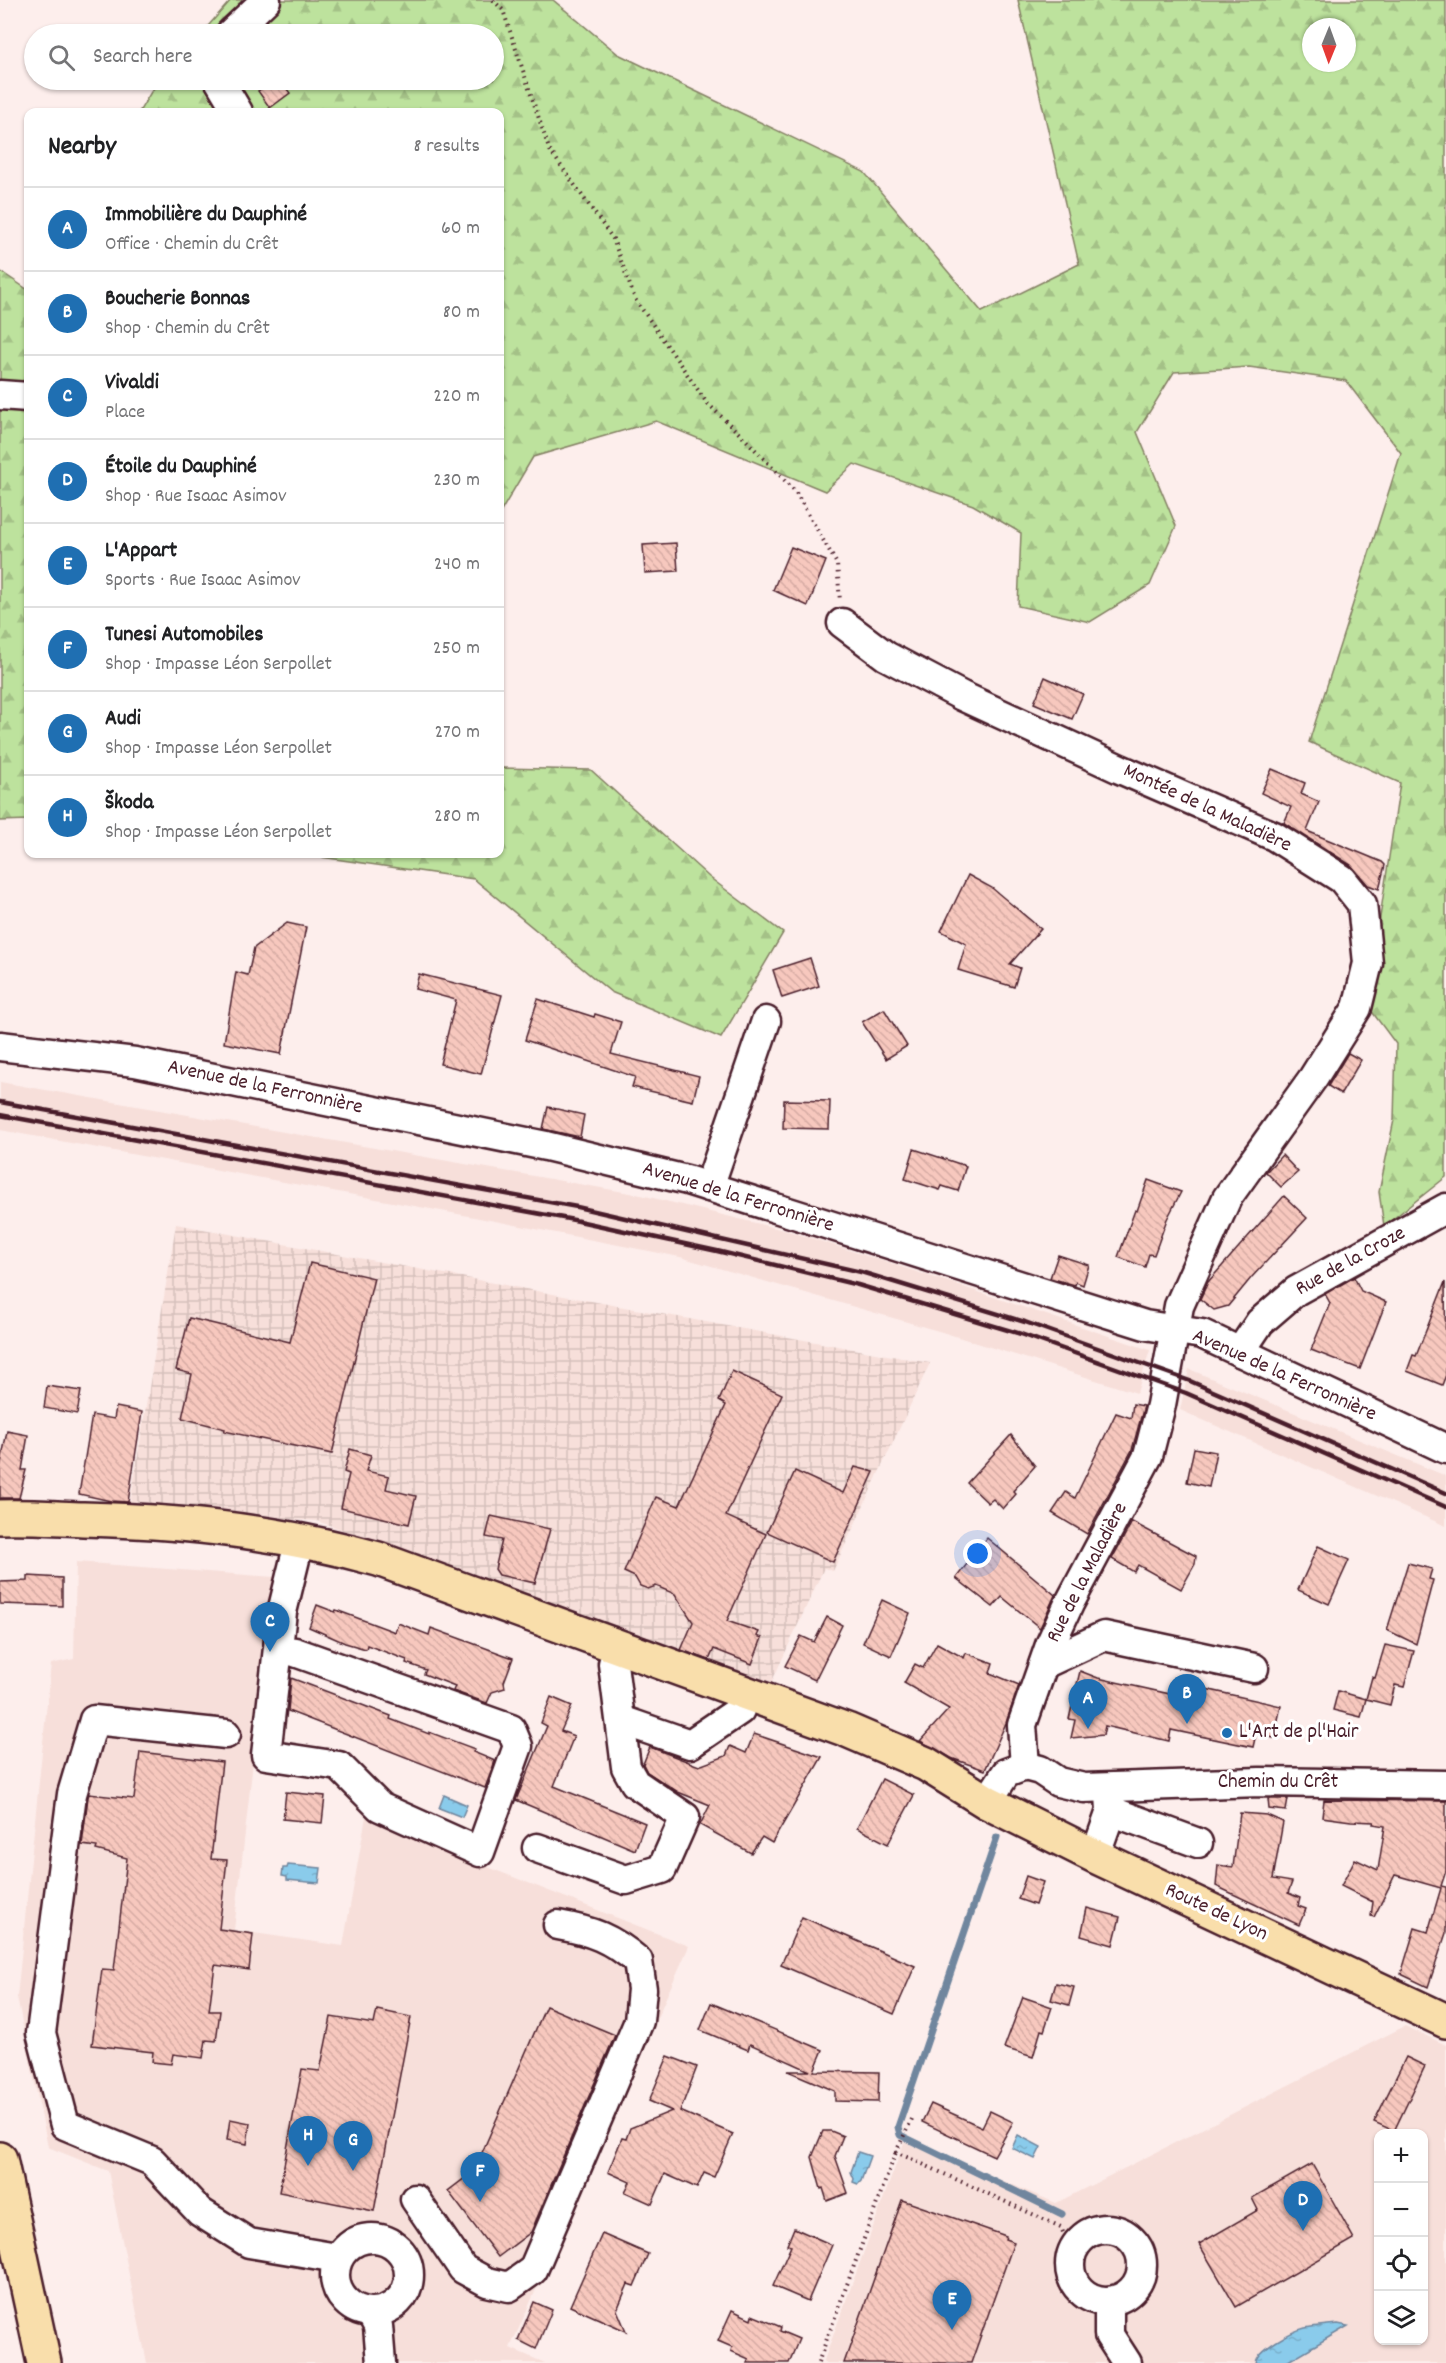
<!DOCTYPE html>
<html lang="en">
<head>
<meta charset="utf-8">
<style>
	:root { --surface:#fff; --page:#f2f2f2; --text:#202124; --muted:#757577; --line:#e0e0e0; --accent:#1f6fb2 }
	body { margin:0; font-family:Dekko,sans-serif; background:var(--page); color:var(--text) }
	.controls { position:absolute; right:18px; bottom:18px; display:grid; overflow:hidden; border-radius:12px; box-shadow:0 2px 4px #0004 }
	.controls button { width:54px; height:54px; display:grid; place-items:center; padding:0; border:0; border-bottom:2px solid var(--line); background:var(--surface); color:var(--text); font:30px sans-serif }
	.compass { position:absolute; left:1302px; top:18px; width:54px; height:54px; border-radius:50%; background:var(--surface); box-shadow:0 2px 4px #0004; rotate:181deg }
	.you { position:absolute; left:978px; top:1554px; width:21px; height:21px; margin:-15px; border:4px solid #fff; border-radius:50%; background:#1a73e8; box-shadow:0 0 0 9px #1a73e833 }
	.badge { display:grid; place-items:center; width:39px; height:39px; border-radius:50%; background:var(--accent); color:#fff; font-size:20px; font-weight:700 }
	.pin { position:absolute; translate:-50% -50px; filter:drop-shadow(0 2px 3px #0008) }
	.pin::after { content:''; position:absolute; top:32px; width:21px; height:18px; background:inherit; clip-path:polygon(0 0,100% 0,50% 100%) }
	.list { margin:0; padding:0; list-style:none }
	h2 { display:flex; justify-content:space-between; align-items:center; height:78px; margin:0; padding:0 24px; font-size:26px }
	h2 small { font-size:20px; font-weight:400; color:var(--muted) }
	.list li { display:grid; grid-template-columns:39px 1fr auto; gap:18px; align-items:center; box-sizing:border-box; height:84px; padding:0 24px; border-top:2px solid var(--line) }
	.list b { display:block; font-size:22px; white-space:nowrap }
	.list p { margin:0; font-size:20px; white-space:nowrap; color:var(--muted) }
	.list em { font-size:20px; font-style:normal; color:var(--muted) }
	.icon { flex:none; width:33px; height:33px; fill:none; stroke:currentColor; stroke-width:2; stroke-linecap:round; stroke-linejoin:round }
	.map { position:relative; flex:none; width:1446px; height:2363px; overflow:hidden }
	.search { position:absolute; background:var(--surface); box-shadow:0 2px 4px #0004; left:24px; top:24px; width:480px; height:66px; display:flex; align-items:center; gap:15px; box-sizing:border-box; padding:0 21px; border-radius:33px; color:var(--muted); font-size:22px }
	.panel { position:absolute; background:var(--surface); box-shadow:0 2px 4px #0004; left:24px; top:108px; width:480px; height:750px; border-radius:12px }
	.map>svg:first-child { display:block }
	.built { fill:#f7dfda; fill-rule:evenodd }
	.industrial { fill:url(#industrial-grid) }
	.forest { fill:url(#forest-firs); stroke:#848064; stroke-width:1.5; fill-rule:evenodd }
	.water { fill:url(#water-ripples); stroke:#70869e; stroke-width:1.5 }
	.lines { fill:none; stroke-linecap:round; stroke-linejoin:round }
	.stream { stroke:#70869e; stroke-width:7 }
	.building { fill:url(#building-back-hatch); stroke:#4a1f2b; stroke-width:1.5 }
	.minor-casing { stroke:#4a1f2b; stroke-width:33 }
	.major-casing { stroke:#4a1f2b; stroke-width:38 }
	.path { stroke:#4a1f2b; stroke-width:4; stroke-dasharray:1.5 4.5; stroke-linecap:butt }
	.minor { stroke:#fff; stroke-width:28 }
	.major { stroke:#f9deab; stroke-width:33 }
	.rail { stroke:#4a1f2b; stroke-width:4.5 }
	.poi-dot { fill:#1f6fb2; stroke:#fff; stroke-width:2 }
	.labels { text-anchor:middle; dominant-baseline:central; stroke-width:6; stroke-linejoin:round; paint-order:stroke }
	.street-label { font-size:21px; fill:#4a1f2b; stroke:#fff }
	.poi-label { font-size:21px; fill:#4a1f2b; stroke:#fff; text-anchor:start }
</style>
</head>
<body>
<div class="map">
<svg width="1446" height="2363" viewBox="0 0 1446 2363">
	<defs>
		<pattern id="industrial-grid" width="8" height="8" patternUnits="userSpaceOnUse" patternTransform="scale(1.5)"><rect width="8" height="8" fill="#f7dfda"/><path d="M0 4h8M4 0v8" fill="none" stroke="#d5bfbb"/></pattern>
		<pattern id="forest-firs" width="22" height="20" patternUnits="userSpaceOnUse" patternTransform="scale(1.5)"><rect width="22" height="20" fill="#bde29d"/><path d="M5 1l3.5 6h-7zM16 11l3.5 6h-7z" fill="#a4c187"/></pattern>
		<pattern id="water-ripples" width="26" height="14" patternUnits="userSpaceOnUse" patternTransform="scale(1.5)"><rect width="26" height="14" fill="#8acbeb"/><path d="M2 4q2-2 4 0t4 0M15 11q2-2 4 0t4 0" fill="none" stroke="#79aeca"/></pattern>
		<pattern id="building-back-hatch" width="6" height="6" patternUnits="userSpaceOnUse" patternTransform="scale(1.5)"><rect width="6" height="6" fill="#f7c8be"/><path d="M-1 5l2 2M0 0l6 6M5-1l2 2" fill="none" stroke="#d5aba3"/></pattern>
	</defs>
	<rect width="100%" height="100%" fill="#fdeeec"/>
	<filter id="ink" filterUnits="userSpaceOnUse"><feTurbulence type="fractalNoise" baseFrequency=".0167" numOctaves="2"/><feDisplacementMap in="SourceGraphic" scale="12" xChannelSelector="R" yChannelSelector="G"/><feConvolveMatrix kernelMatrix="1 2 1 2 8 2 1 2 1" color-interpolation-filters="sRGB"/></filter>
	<g filter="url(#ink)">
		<g class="built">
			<path d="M0,1082L641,1195L792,1232L958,1285L1150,1350L1137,1393L942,1332L680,1257L474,1217L0,1130Z"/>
			<path d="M1189,1369L1446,1476V1526L1180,1410Z"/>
			<path d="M76,1562L274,1577L234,1930L343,1946L368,1805L462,1857L689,1946L510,2348L545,2363H147L108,2171L48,2147L17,1997L51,1664L74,1659Z"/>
			<path d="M1405,2026L1446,2045V2363H823L905,2140L1056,2203ZM1378,2134H1424V2340H1378Z"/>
		</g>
		<path class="industrial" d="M176,1224L542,1292L930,1363L833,1571L824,1568L768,1690L421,1557L317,1521L129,1509Z"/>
		<g class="forest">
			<path d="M231,0H553L618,54L864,172L982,312L1079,264L1018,0H1446V1177L1384,1226L1379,1192L1394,1120L1396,1044L1367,1005L1400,783L1309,742L1401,453L1346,381L1249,367L1174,372L1137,432L1176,526L1150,585L1090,622L1018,606L1021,533L973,505L854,464L825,491L656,421L533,457L500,513V112H139L151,92L162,80H494V34H201ZM1311,27H1347V63H1311Z"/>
			<path d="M0,271L28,290V820L0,821Z"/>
			<path d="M500,768L591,770L709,877L783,933L721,1038L611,992L474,879L300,854H500Z"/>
		</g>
		<g class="water">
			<path d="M444,1795L467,1805L462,1817L439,1808Z"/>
			<path d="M288,1865L321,1868L319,1883L287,1880V1877L282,1876L283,1868H287Z"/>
			<path d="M1018,2135L1041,2147L1035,2159L1012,2148Z"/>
			<path d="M858,2152L870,2156L861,2181L858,2184L853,2182L854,2179L851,2172Z"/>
			<path d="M1338,2324L1348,2326L1285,2363H1256C1257,2350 1292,2331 1305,2328C1316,2326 1327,2325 1338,2324Z"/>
		</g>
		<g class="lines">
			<path class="stream" d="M997,1837L898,2127L900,2135L1062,2214"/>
		</g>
		<g class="building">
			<path d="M273,80H280L290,93L270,108L258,91Z"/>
			<path d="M676,543L678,571L645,573L643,545Z"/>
			<path d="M791,547L826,561L808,606L773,590Z"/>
			<path d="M1045,677L1083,694L1072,719L1034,703Z"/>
			<path d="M1272,769L1305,783L1301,794L1319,802L1307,831L1382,862L1385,865L1379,889L1368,885L1351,865L1284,823L1291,807L1261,793Z"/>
			<path d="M968,875L992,888L1041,929L1010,964L1020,968L1014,987L958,970L966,944L941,931Z"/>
			<path d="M287,923L306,927L281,1054L224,1043L236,972L248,975L254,948Z"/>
			<path d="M810,958L819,986L782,998L773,970Z"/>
			<path d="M419,974L502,995L481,1074L440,1064L456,1000L415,989Z"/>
			<path d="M538,999L594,1017L595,1014L621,1022L611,1054L699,1076L693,1101L632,1087L635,1077L525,1040Z"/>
			<path d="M884,1009L907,1046L886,1059L862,1022Z"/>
			<path d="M1348,1053L1361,1060L1341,1094L1328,1086Z"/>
			<path d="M784,1100L830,1101L829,1129L783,1128Z"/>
			<path d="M548,1107L584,1115L580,1137L543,1129Z"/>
			<path d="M914,1149L966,1166L958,1191L942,1186L940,1190L905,1179Z"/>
			<path d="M1282,1155L1298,1172L1281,1187L1266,1172Z"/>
			<path d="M1148,1180L1181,1192L1167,1219L1154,1255L1149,1254L1145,1267L1118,1257L1135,1210L1137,1211Z"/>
			<path d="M1284,1196L1307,1218L1251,1278L1228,1306L1214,1310L1200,1299L1208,1282Z"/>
			<path d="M1058,1255L1089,1265L1083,1285L1076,1282L1075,1285L1050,1278Z"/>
			<path d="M310,1263L374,1278L332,1454L224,1431L225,1429L182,1418L192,1374L176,1370L189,1318L290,1342Z"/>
			<path d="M1354,1277L1361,1291L1386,1302L1360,1369L1311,1350L1330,1303L1325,1294Z"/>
			<path d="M1445,1282L1446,1375L1442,1385L1407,1371L1413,1355L1416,1356Z"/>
			<path d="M732,1371L782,1394L726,1516L766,1534L727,1621L759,1632L757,1636L762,1638L752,1664L714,1649L709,1660L681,1650L693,1622L675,1594L656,1586L648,1589L640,1586L635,1577L624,1572L656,1497L679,1506L726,1405L719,1401Z"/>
			<path d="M47,1386L81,1391L77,1414L44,1408Z"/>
			<path d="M1133,1404L1144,1406L1132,1450L1087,1534L1052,1513L1066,1492L1075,1498L1116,1413L1131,1418Z"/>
			<path d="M116,1407L142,1412L128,1502L111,1501L79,1494L92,1415L114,1419Z"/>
			<path d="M7,1431L28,1435L22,1470H26L19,1498H0V1468Z"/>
			<path d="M1011,1435L1035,1466L1013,1491L1016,1494L1003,1509L993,1499L988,1503L967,1483Z"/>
			<path d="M1194,1448L1216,1452L1209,1487L1187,1482Z"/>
			<path d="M350,1449L371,1455L366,1471L389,1476L386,1489L416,1496L409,1524L341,1508L349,1474L344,1472Z"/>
			<path d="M855,1467L874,1472L833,1562L767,1532L795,1471L843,1493Z"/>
			<path d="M491,1516L550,1529L535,1583L499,1575L495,1569L502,1540L486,1537Z"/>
			<path d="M1132,1522L1196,1556L1195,1564L1181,1589L1138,1565L1134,1572L1112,1559Z"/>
			<path d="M987,1538L1055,1595L1040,1628L1002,1597L993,1607L956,1578Z"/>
			<path d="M1318,1546L1349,1560L1329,1604L1298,1590Z"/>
			<path d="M1408,1563L1432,1569L1429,1579L1433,1580L1416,1644L1387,1630Z"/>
			<path d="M28,1576L62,1578V1606L0,1604V1582L28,1581Z"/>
			<path d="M882,1600L910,1613L891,1656L863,1643Z"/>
			<path d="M317,1605L335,1612L336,1610L395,1632L398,1623L429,1635L431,1628L513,1658L504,1682L505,1688L492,1692L487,1703L453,1691L455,1686L424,1674L426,1670L406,1663L407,1660L367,1645L366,1649L345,1643L309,1627Z"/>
			<path d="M827,1617L842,1625L815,1680L785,1666L801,1636L814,1642Z"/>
			<path d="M937,1643L964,1658L966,1653L993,1663L990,1673L1019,1685L1006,1723L985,1770L951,1758L920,1741L949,1709L904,1683L915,1664L923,1668Z"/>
			<path d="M1385,1645L1414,1651L1404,1687L1395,1685L1390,1705L1366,1699L1372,1677L1375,1678Z"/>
			<path d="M1080,1671L1098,1678L1179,1696L1181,1688L1200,1692L1201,1688L1281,1706L1274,1738L1256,1734L1253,1747L1171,1730L1169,1741L1105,1726L1103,1735L1071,1738L1075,1720L1069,1719Z"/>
			<path d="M291,1678L391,1716L390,1719L429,1734V1732L475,1749L473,1752L495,1761L485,1788L288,1711Z"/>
			<path d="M1338,1691L1366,1699L1361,1717L1333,1710Z"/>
			<path d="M551,1697L572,1706L561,1731L574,1736L554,1786L645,1823L635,1850L516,1800L547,1726L541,1723Z"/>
			<path d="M754,1734L822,1757L772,1843L762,1837L751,1853L700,1825L710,1805L678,1792L647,1772L643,1764L650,1747L699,1766L726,1756L730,1746L746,1753Z"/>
			<path d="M140,1752L222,1762L211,1859L227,1860L219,1929L253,1934L249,1970L215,1965L209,2011H220L216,2041L206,2040L203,2058L173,2054L171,2064L152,2062L153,2052L92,2045L102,1969L114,1970L127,1858L96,1850L97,1847L82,1845L88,1797L89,1794L134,1799Z"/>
			<path d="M882,1779L914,1795L888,1844L857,1828Z"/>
			<path d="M286,1792L325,1796L322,1823L283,1819Z"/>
			<path d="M1268,1799H1288L1286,1811L1269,1809Z"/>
			<path d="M1324,1800L1446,1801V1871L1441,1886L1446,1887V1933L1428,1987L1401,1974L1415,1928L1428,1932L1441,1888L1395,1875L1374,1917L1371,1916L1373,1902L1341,1886L1355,1859L1378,1870L1385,1826L1373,1824L1374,1822L1351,1821L1322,1817Z"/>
			<path d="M1240,1813L1267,1815L1283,1822L1273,1879L1292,1882L1288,1893L1300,1898L1298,1906L1306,1909L1299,1925L1216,1886L1218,1865L1233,1867Z"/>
			<path d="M1026,1876L1043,1882L1035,1905L1018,1899Z"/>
			<path d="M1087,1908L1120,1917L1113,1945L1081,1936Z"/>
			<path d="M802,1917L915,1966L894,2014L781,1965Z"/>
			<path d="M1056,1983L1074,1987L1069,2005L1051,2000Z"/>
			<path d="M1023,1997L1052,2007L1044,2031L1041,2030L1033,2057L1004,2048Z"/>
			<path d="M711,2003L823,2050L814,2071L879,2072L878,2102L835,2101V2091L788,2071H810L750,2044L748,2050L700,2030Z"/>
			<path d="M546,2006L615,2035L531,2232L498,2257L448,2191L474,2171Z"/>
			<path d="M377,2010L411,2017L374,2211L279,2192L302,2069L320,2071L331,2017L374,2024Z"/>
			<path d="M668,2056L697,2067L680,2111L733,2134L714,2177L704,2173L697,2188L665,2174L652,2204L625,2192L630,2182L608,2172L622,2138L626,2139L630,2128L672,2111L649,2101Z"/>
			<path d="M1406,2057L1425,2066L1394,2131L1374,2122Z"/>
			<path d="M931,2104L982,2127L990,2111L1013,2122L994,2156L922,2122Z"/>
			<path d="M230,2119L250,2123L247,2144L227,2140Z"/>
			<path d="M823,2131H831L843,2136L835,2156L848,2193L827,2201L823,2188L821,2189L812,2157Z"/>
			<path d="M1312,2164L1354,2239L1236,2307L1199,2244L1258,2210L1252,2198Z"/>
			<path d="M902,2200L1006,2236L1005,2239L1014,2242L971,2363H844Z"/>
			<path d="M794,2228L832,2245L808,2301L773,2286L791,2246L787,2245Z"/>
			<path d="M602,2234L648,2254L634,2286L628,2284L617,2310L626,2331L570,2306Z"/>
			<path d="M534,2302L552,2310L536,2349L518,2340Z"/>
			<path d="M732,2310L751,2319L752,2315L781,2327L780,2331L799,2339L789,2363H747L749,2359L731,2351L732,2347L718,2341Z"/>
		</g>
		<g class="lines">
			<g class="minor-casing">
				<g id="minor">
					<path d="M230,34L266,0"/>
					<path d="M219,80L238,112"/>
					<path d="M0,395L28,397"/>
					<path d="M842,623L886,656L962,696L1120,769L1274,836L1342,879L1362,904L1368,963L1357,1008L1313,1078L1227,1198L1179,1306L1161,1405L1148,1456L1069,1604L1050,1645L1022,1725L1025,1766"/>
					<path d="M0,1046L135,1062L546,1146L687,1180L1145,1325L1202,1334L1446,1449"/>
					<path d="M709,1187L766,1021"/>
					<path d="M1240,1352L1260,1322L1296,1291L1446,1208"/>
					<path d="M278,1649L295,1652L511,1729L518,1746L480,1852L380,1807L339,1766L266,1755L282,1612L295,1559"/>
					<path d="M1044,1664L1104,1636L1254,1668"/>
					<path d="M621,1720L690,1744L740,1710"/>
					<path d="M226,1734L94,1720L72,1794L41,2033L65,2125L152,2161L200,2212L249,2243L337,2258"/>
					<path d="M1025,1766L1040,1770L1058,1782L1084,1788L1260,1782L1446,1785"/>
					<path d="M987,1802L1006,1773L1025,1766"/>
					<path d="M1111,1811L1198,1843"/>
					<path d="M537,1848L626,1880L662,1869L685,1817L635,1783L626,1767L613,1664L618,1647"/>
					<path d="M1095,1856L1111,1811L1110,1793"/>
					<path d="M415,2199L463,2269L487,2282L509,2287L533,2270L639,2021L642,1989L638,1961C611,1938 592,1931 558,1925"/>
					<circle cx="1106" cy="2265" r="36"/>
					<circle cx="372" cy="2275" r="37"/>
					<path d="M1109,2301V2335L1127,2363"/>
					<path d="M371,2313L378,2326L381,2363"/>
				</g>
			</g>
			<g class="major-casing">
				<g id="major">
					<path d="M0,1517C27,1516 55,1518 83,1519C183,1521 282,1532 378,1559L847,1730L926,1764L987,1802L1095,1856L1446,2021"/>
					<path d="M0,2159L44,2363"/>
				</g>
			</g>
			<g class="path">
				<path d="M493,0L503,10L549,149L613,239L635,299L707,403L745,439L795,491L837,564L840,601"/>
				<path d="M912,2119L896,2152L1061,2227L1067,2243"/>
				<path d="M818,2363L896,2152"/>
			</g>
			<use href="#minor" class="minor"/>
			<use href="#major" class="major"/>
			<g class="rail">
				<path d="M0,1102L577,1207L861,1272L1025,1322L1190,1381L1446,1493"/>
				<path d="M0,1115L574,1220L717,1251L858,1285L1021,1334L1186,1393L1446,1507"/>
			</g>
		</g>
	</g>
	<circle class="poi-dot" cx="1227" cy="1733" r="6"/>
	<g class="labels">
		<g class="street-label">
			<text transform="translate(1207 809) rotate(25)">Montée de la Maladière</text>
			<text transform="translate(265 1088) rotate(12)">Avenue de la Ferronnière</text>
			<text transform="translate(738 1198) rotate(17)">Avenue de la Ferronnière</text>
			<text transform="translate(1351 1262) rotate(-29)">Rue de la Croze</text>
			<text transform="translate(1284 1376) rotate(24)">Avenue de la Ferronnière</text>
			<text transform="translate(1088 1573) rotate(-63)">Rue de la Maladière</text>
			<text x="1278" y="1783">Chemin du Crêt</text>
			<text transform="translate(1216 1913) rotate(25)">Route de Lyon</text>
		</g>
		<g class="poi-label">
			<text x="1239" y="1733">L'Art de pl'Hair</text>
		</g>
	</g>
</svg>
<div class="controls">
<button>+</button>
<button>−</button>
<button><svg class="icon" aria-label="locate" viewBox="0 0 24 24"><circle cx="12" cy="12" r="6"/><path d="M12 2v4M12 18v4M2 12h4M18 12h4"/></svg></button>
<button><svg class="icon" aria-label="layers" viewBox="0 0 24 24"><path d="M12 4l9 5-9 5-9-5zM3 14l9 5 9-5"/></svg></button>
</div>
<svg class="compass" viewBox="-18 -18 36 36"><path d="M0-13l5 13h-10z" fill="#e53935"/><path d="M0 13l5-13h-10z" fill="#757577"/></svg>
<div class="you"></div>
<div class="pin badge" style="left:1088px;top:1729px">A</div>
<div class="pin badge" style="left:1187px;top:1724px">B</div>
<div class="pin badge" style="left:270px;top:1652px">C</div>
<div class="pin badge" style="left:1303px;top:2231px">D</div>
<div class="pin badge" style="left:952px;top:2330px">E</div>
<div class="pin badge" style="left:480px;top:2202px">F</div>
<div class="pin badge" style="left:353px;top:2171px">G</div>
<div class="pin badge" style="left:308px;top:2166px">H</div>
<div class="search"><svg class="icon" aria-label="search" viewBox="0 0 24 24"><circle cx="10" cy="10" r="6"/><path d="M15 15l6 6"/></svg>Search here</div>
<section class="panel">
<h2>Nearby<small>8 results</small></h2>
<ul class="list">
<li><span class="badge">A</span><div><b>Immobilière du Dauphiné</b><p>Office · Chemin du Crêt</p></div><em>60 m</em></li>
<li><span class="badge">B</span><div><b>Boucherie Bonnas</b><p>Shop · Chemin du Crêt</p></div><em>80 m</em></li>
<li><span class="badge">C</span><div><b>Vivaldi</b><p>Place</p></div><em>220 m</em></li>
<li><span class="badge">D</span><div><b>Étoile du Dauphiné</b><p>Shop · Rue Isaac Asimov</p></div><em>230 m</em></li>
<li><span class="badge">E</span><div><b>L'Appart</b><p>Sports · Rue Isaac Asimov</p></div><em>240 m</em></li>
<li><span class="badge">F</span><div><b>Tunesi Automobiles</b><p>Shop · Impasse Léon Serpollet</p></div><em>250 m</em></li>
<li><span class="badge">G</span><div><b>Audi</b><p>Shop · Impasse Léon Serpollet</p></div><em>270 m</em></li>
<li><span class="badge">H</span><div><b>Škoda</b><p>Shop · Impasse Léon Serpollet</p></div><em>280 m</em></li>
</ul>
</section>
</div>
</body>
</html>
